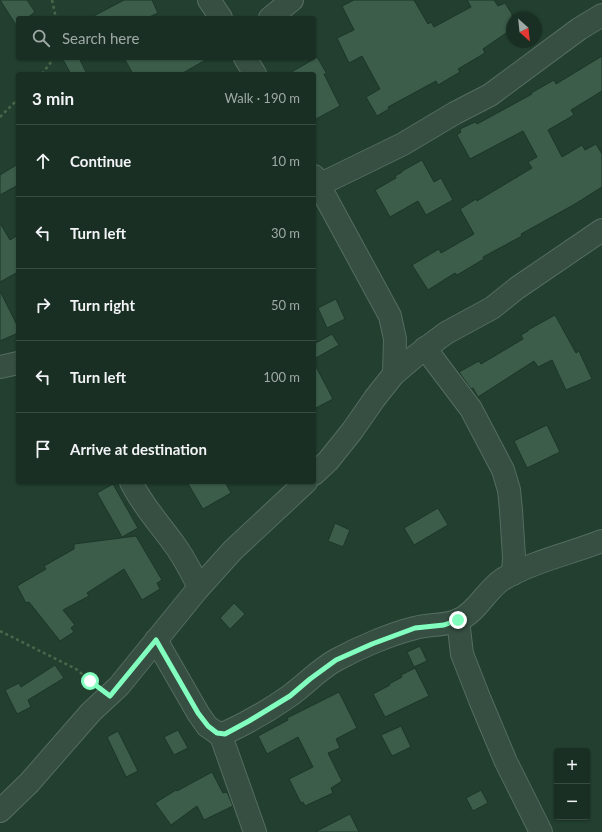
<!DOCTYPE html>
<html lang="en">
<head>
<meta charset="utf-8">
<style>
	:root { --surface:#1a2f23; --page:#273b30; --text:#f1f3f6; --muted:#9fa9a6; --line:#384a41 }
	body { margin:0; font-family:Lato,sans-serif; background:var(--page); color:var(--text) }
	.controls { position:absolute; right:12px; bottom:12px; display:grid; overflow:hidden; border-radius:4px; box-shadow:0 1px 3px #0004 }
	.controls button { width:36px; height:36px; display:grid; place-items:center; padding:0; border:0; border-bottom:1px solid var(--line); background:var(--surface); color:var(--text); font:20px sans-serif }
	.compass { position:absolute; left:506px; top:12px; width:36px; height:36px; border-radius:50%; background:var(--surface); box-shadow:0 1px 3px #0004; rotate:153deg }
	.stop { position:absolute; width:12px; height:12px; margin:-9px; border:3px solid #82ffbf; border-radius:50%; background:#fff }
	.stop.end { background:#82ffbf; border-color:#fff; box-shadow:0 1px 4px #0008 }
	.list { margin:0; padding:0; list-style:none }
	h2 { display:flex; justify-content:space-between; align-items:center; height:52px; margin:0; padding:0 16px; font-size:17px }
	h2 small { font-size:13px; font-weight:400; color:var(--muted) }
	.list li { display:grid; grid-template-columns:26px 1fr auto; gap:12px; align-items:center; box-sizing:border-box; height:72px; padding:0 16px; border-top:1px solid var(--line) }
	.list b { display:block; font-size:15px; white-space:nowrap }
	.list em { font-size:13px; font-style:normal; color:var(--muted) }
	.icon { flex:none; width:22px; height:22px; fill:none; stroke:currentColor; stroke-width:2; stroke-linecap:round; stroke-linejoin:round }
	.map { position:relative; flex:none; width:602px; height:832px; overflow:hidden }
	.search { position:absolute; background:var(--surface); box-shadow:0 1px 3px #0004; left:16px; top:16px; width:300px; height:44px; display:flex; align-items:center; gap:10px; box-sizing:border-box; padding:0 14px; border-radius:4px; color:var(--muted); font-size:15px }
	.panel { position:absolute; background:var(--surface); box-shadow:0 1px 3px #0004; left:16px; top:72px; width:300px; height:412px; border-radius:4px }
	.map>svg:first-child { display:block }
	.building { fill:#3b5d4a; stroke:#1d3629 }
	.lines { fill:none; stroke-linecap:round; stroke-linejoin:round }
	.minor-casing { stroke:#546d60; stroke-width:24 }
	.path { stroke:#4c664c; stroke-width:2.5; stroke-dasharray:3 3; stroke-linecap:butt }
	.minor { stroke:#364f42; stroke-width:22 }
	.route { stroke:#82ffbf; stroke-width:5 }
</style>
</head>
<body>
<div class="map">
<svg width="602" height="832" viewBox="0 0 602 832">
	<rect width="100%" height="100%" fill="#223f2f"/>
	<g class="building">
		<path d="M0,0H27L35,12L27,18H18V24L16,25Z"/>
		<path d="M124,0H152L158,13L147,18H90Z"/>
		<path d="M354,0H414L428,24L431,22L434,27L471,7L467,0H494L498,6L505,3L512,14V29L483,49L485,53L458,69L460,72L438,85L436,81L388,107L389,109L377,116L366,97L380,89L362,56L349,63L337,38L354,30L342,6Z"/>
		<path d="M314,56L315,58L317,57L327,74H324L340,106L314,120V74H288L314,59Z"/>
		<path d="M602,56V91L571,110L574,115L548,130L562,157L582,145L585,150L596,144L602,154V187L575,204L521,234L522,236L483,257L484,259L457,275L455,273L428,290L412,265L439,249L441,253L474,234L460,209L476,199L477,201L532,168L528,162L537,157L523,131L470,159L457,135L461,132L460,129L475,122L477,124L532,94L531,93L554,80L556,84Z"/>
		<path d="M62,58H79L87,74H71Z"/>
		<path d="M124,58H209L181,74H133Z"/>
		<path d="M422,160L434,182L441,178L453,200L426,215L418,201L390,217L375,190L396,178L395,176L402,172V171Z"/>
		<path d="M18,164V185L0,195V175Z"/>
		<path d="M0,223L10,240L18,235V272L0,282Z"/>
		<path d="M0,291L18,327V333L0,341Z"/>
		<path d="M336,299L345,319L327,328L318,308Z"/>
		<path d="M555,315L576,353L579,351L592,379L566,390L552,360L538,367L534,361L478,397L473,388L471,389L459,372L479,361L481,364L523,339L521,335L528,331V330Z"/>
		<path d="M332,334L339,345L314,359V344Z"/>
		<path d="M314,363L333,399L314,409Z"/>
		<path d="M547,425L560,452L527,468L514,441Z"/>
		<path d="M187,482H225L231,493L203,509Z"/>
		<path d="M113,484L138,528L122,537L97,493Z"/>
		<path d="M438,508L448,525L414,545L404,528Z"/>
		<path d="M335,523L350,530L343,547L328,541Z"/>
		<path d="M136,536L162,580L157,583L160,589L142,600L124,569L87,593L89,596L63,610L75,625L71,628L74,632L60,641L29,602L26,603L17,586L46,569L44,566L74,549V544Z"/>
		<path d="M234,603L245,614L230,629L220,618Z"/>
		<path d="M420,646L427,661L414,667L407,652Z"/>
		<path d="M55,665L64,678L28,700L31,707L17,714L5,690L19,683L21,687Z"/>
		<path d="M415,668L429,696L385,717L373,694L390,685L389,684L402,677L401,675Z"/>
		<path d="M339,692L357,728L336,739L340,748L328,753L342,781L331,788L333,793L305,806L303,802L301,803L289,779L313,767L298,737L267,754L258,736L288,720L287,718Z"/>
		<path d="M401,726L411,747L392,756L381,735Z"/>
		<path d="M178,730L188,748L174,755L164,737Z"/>
		<path d="M118,731L138,771L126,777L107,737Z"/>
		<path d="M212,772L223,793L227,792L233,806L204,820L197,806L171,825L155,803L176,790L177,791Z"/>
		<path d="M481,790L488,803L473,811L466,798Z"/>
		<path d="M350,814L359,832H315Z"/>
	</g>
	<g class="lines">
		<g class="minor-casing">
			<g id="minor">
				<path d="M209,0L221,18"/>
				<path d="M270,18L292,0"/>
				<path d="M245,58L255,74"/>
				<path d="M314,176L390,316L395,339L394,374"/>
				<path d="M319,185L403,144L455,113L490,95L579,29L602,15"/>
				<path d="M425,348L471,409L503,470L509,490L511,510L514,557L513,574"/>
				<path d="M0,367L18,363"/>
				<path d="M314,474L328,461L352,431L375,398L394,374L414,357L446,333L492,308L517,288L602,230"/>
				<path d="M131,482C142,505 159,523 174,544C184,557 191,572 199,587"/>
				<path d="M458,620L462,654L480,700L506,762L541,832"/>
				<path d="M156,640L198,713L207,726L217,733H225C247,723 268,711 288,697C305,685 318,670 336,660C358,648 390,634 415,628C429,624 445,626 459,620C478,611 486,590 503,579C534,561 569,554 602,541"/>
				<path d="M220,733L255,832"/>
				<path d="M0,811L29,783L91,712L119,686L197,590L233,550L306,482"/>
			</g>
		</g>
		<g class="path">
			<path d="M52,0L56,18"/>
			<path d="M42,74L54,58"/>
			<path d="M0,117L18,99"/>
			<path d="M0,631L76,669L94,684"/>
		</g>
		<use href="#minor" class="minor"/>
	</g>
	<g class="lines">
		<path class="route" d="M90,681L110,696L156,640L198,713L208,726L217,733L225,734L249,721L290,696L310,679L336,660L372,644L415,628L444,625L458,620"/>
	</g>
</svg>
<div class="controls">
<button>+</button>
<button>−</button>
</div>
<svg class="compass" viewBox="-18 -18 36 36"><path d="M0-13l5 13h-10z" fill="#e53935"/><path d="M0 13l5-13h-10z" fill="#9fa9a6"/></svg>
<div class="stop" style="left:90px;top:681px"></div>
<div class="stop end" style="left:458px;top:620px"></div>
<div class="search"><svg class="icon" aria-label="search" viewBox="0 0 24 24"><circle cx="10" cy="10" r="6"/><path d="M15 15l6 6"/></svg>Search here</div>
<section class="panel">
<h2>3 min<small>Walk · 190 m</small></h2>
<ul class="list">
<li><svg class="icon" aria-label="ahead" viewBox="0 0 24 24"><path d="M12 20V5M6 11l6-6 6 6"/></svg><div><b>Continue</b></div><em>10 m</em></li>
<li><svg class="icon" aria-label="left" viewBox="0 0 24 24"><path d="M17 20v-9H6M10 6l-5 5 5 5"/></svg><div><b>Turn left</b></div><em>30 m</em></li>
<li><svg class="icon" aria-label="right" viewBox="0 0 24 24"><path d="M7 20v-9h11M14 6l5 5-5 5"/></svg><div><b>Turn right</b></div><em>50 m</em></li>
<li><svg class="icon" aria-label="left" viewBox="0 0 24 24"><path d="M17 20v-9H6M10 6l-5 5 5 5"/></svg><div><b>Turn left</b></div><em>100 m</em></li>
<li><svg class="icon" aria-label="arrive" viewBox="0 0 24 24"><path d="M6 21V4h12l-3 4 3 4H6"/></svg><div><b>Arrive at destination</b></div></li>
</ul>
</section>
</div>
</body>
</html>
